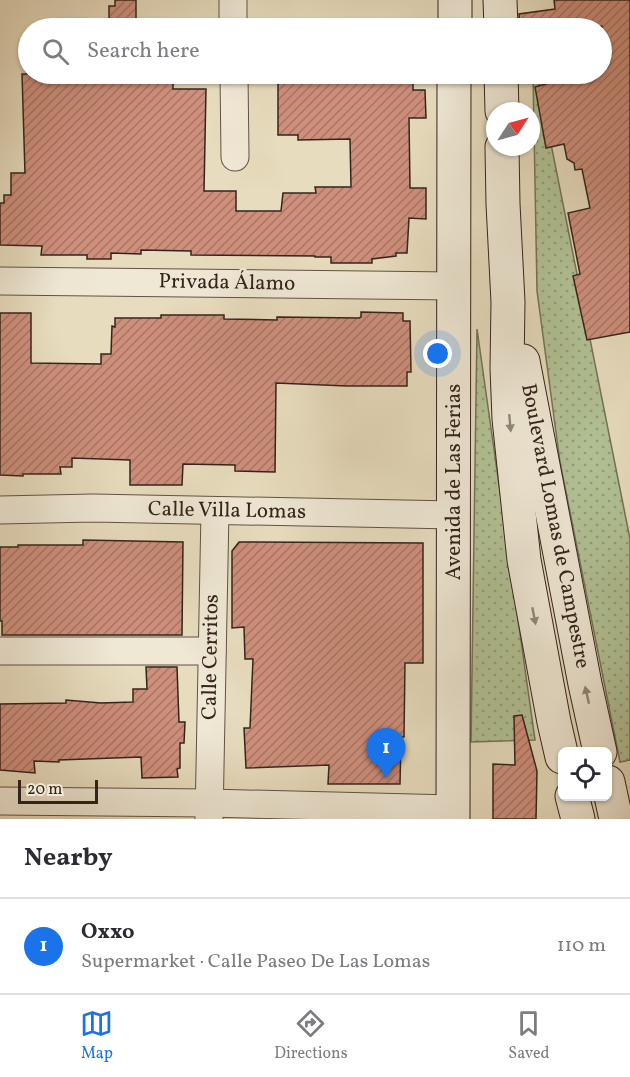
<!DOCTYPE html>
<html lang="en">
<head>
<meta charset="utf-8">
<style>
	:root { --surface:#fff; --page:#f2f2f3; --text:#2b2b33; --muted:#7c7c81; --line:#e1e1e2; --accent:#1a73e8 }
	body { margin:0; font-family:Vollkorn,serif; background:var(--page); color:var(--text) }
	.controls { position:absolute; right:18px; bottom:18px; display:grid; overflow:hidden; border-radius:9px; box-shadow:0 2px 4px #0004 }
	.controls button { width:54px; height:54px; display:grid; place-items:center; padding:0; border:0; border-bottom:2px solid var(--line); background:var(--surface); color:var(--text); font:30px sans-serif }
	.compass { position:absolute; left:486px; top:102px; width:54px; height:54px; border-radius:50%; background:var(--surface); box-shadow:0 2px 4px #0004; rotate:54deg }
	.scale { position:absolute; left:18px; bottom:15px; width:80px; box-sizing:border-box; padding-left:6px; border:3px solid #34241c; border-top:0; font-size:16px; line-height:21px; white-space:nowrap; color:#34241c; -webkit-text-stroke:4px #efe8d5; paint-order:stroke }
	.you { position:absolute; left:438px; top:354px; width:21px; height:21px; margin:-15px; border:4px solid #fff; border-radius:50%; background:#1a73e8; box-shadow:0 0 0 9px #1a73e833 }
	.badge { display:grid; place-items:center; width:39px; height:39px; border-radius:50%; background:var(--accent); color:#fff; font-size:20px; font-weight:700 }
	.pin { position:absolute; translate:-50% -50px; filter:drop-shadow(0 2px 3px #0008) }
	.pin::after { content:''; position:absolute; top:32px; width:21px; height:18px; background:inherit; clip-path:polygon(0 0,100% 0,50% 100%) }
	.list { margin:0; padding:0; list-style:none }
	h2 { display:flex; justify-content:space-between; align-items:center; height:78px; margin:0; padding:0 24px; font-size:26px }
	h2 small { font-size:20px; font-weight:400; color:var(--muted) }
	.list li { display:grid; grid-template-columns:39px 1fr auto; gap:18px; align-items:center; box-sizing:border-box; height:96px; padding:0 24px; border-top:2px solid var(--line) }
	.list b { display:block; font-size:22px; white-space:nowrap }
	.list p { margin:0; font-size:20px; white-space:nowrap; color:var(--muted) }
	.list em { font-size:20px; font-style:normal; color:var(--muted) }
	.icon { flex:none; width:33px; height:33px; fill:none; stroke:currentColor; stroke-width:2; stroke-linecap:round; stroke-linejoin:round }
	.map { position:relative; flex:none; width:630px; height:819px; overflow:hidden }
	.search { position:absolute; background:var(--surface); box-shadow:0 2px 4px #0004; left:18px; right:18px; top:18px; height:66px; display:flex; align-items:center; gap:15px; box-sizing:border-box; padding:0 21px; border-radius:33px; color:var(--muted); font-size:22px }
	.sheet { height:174px; background:var(--surface) }
	nav { display:flex; justify-content:space-around; align-items:center; box-sizing:border-box; height:84px; border-top:2px solid var(--line); background:var(--surface); font-size:16px; color:var(--muted) }
	nav a { display:grid; justify-items:center; gap:3px }
	nav .on { color:var(--accent) }
	.map>svg:first-child { display:block }
	.grass { fill:url(#grass-dots); stroke:#727358; stroke-width:1.5 }
	.building { fill:url(#building-hatch); stroke:#34241c; stroke-width:1.5 }
	.lines { fill:none; stroke-linecap:round; stroke-linejoin:round }
	.street-casing { stroke:#615244; stroke-width:29 }
	.secondary-casing { stroke:#34241c; stroke-width:35 }
	.street { stroke:#efe8d5; stroke-width:27 }
	.secondary { stroke:#efe8d5; stroke-width:33 }
	.oneway { fill:#928678 }
	.labels { text-anchor:middle; dominant-baseline:central; stroke-width:5; stroke-linejoin:round; paint-order:stroke }
	.street-label { font-size:21px; fill:#34241c; stroke:#efe8d5 }
</style>
</head>
<body>
<div class="map">
<svg width="630" height="819" viewBox="0 0 630 819">
	<defs>
		<pattern id="grass-dots" width="8" height="8" patternUnits="userSpaceOnUse" patternTransform="scale(1.5)"><rect width="8" height="8" fill="#b1c295"/><path d="M2 2h.1M6 6h.1" fill="none" stroke="#919d79" stroke-width="1.8" stroke-linecap="round"/></pattern>
		<pattern id="building-hatch" width="6" height="6" patternUnits="userSpaceOnUse" patternTransform="scale(1.5)"><rect width="6" height="6" fill="#ce8f7c"/><path d="M-1 1l2-2M0 6l6-6M5 7l2-2" fill="none" stroke="#a87565"/></pattern>
	</defs>
	<rect width="100%" height="100%" fill="#e7dcbe"/>
	<filter id="stains"><feTurbulence type="fractalNoise" baseFrequency=".00333" numOctaves="4"/><feColorMatrix values="0 0 0 0 .2 0 0 0 0 .09 0 0 0 0 .02 0 0 0 .5 -.17"/></filter>
	<radialGradient id="worn" r=".72"><stop offset=".6" stop-color="#630" stop-opacity="0"/><stop offset="1" stop-color="#630" stop-opacity=".3"/></radialGradient>
	<g class="grass">
		<path d="M533,74H537L630,539V760L620,762L560,462L537,291Z"/>
		<path d="M477,329L535,740L471,742Z"/>
	</g>
	<g class="building">
		<path d="M115,0H136V28H109V6H115Z"/>
		<path d="M554,0H630V332L587,340L573,276L580,274L568,213L590,208L582,169L575,170L574,163L567,159L564,144L546,148L535,87L566,78L565,74H602V26L579,28H520L519,14L555,9Z"/>
		<path d="M22,74H173V89H206L204,191H236V211H281L283,193H316L315,187H351L350,139L298,140V135H278V74H413V90H425L426,118H409L410,188H426V219L409,218L407,253H396V256L372,259V263H331V257H315V256L191,255V251L141,250V254L111,253V259H87V255H41L42,246L0,245V203H4V195H11V173H25Z"/>
		<path d="M361,312L403,313V321H410L411,372H407V386H347L276,383L275,472L235,471V465L183,464L182,485H130V460L72,458V467H60L61,474H23V476L0,475V313H31V363L101,364V354H111L112,326L115,327V318H161V315H224V319L277,320V317L359,318L361,317Z"/>
		<path d="M83,540L183,542L182,635H2V621H0V547H18V545H83Z"/>
		<path d="M239,542L423,543V663H405L404,737H401L400,784H328L329,765L246,768L244,728H250L253,659H245L244,627L232,628V551Z"/>
		<path d="M146,667H177L179,722H185L184,743H180V768L177,769L178,777L142,778L141,757L59,760V762L34,761L35,773L0,770V704L66,703V700L101,703L133,702V689H147Z"/>
		<path d="M522,715L537,771L536,819H493V764L515,765L514,716Z"/>
	</g>
	<g class="lines">
		<g class="street-casing">
			<g id="street">
				<path d="M233,0V28"/>
				<path d="M234,74L235,157"/>
				<path d="M0,281L454,286"/>
				<path d="M0,510L93,508L454,515"/>
				<path d="M0,651H212"/>
				<path d="M0,801L208,803L453,809"/>
				<path d="M209,819L215,511"/>
			</g>
		</g>
		<g class="secondary-casing">
			<g id="secondary">
				<path d="M500,0L501,28"/>
				<path d="M455,28V0"/>
				<path d="M501,74L502,111"/>
				<path d="M502,147L503,204L508,302L507,368L509,419L524,560L554,722L562,757"/>
				<path d="M523,361L585,684L600,752"/>
				<path d="M608,782L616,819"/>
				<path d="M572,796L578,819"/>
				<path d="M453,819L454,74"/>
			</g>
		</g>
		<use href="#street" class="street"/>
		<use href="#secondary" class="secondary"/>
	</g>
	<defs><path id="oneway-solid" d="M-6-.8H1V-3.2L6.5 0L1 3.2V.8H-6Z" transform="scale(1.5)"/></defs>
	<g class="oneway">
		<use href="#oneway-solid" transform="translate(510 423) rotate(85)"/>
		<use href="#oneway-solid" transform="translate(534 616) rotate(79)"/>
		<use href="#oneway-solid" transform="translate(587 695) rotate(-103)"/>
	</g>
	<g class="labels">
		<g class="street-label">
			<text transform="translate(227 283) rotate(1)">Privada Álamo</text>
			<text transform="translate(454 482) rotate(-90)">Avenida de Las Ferias</text>
			<text transform="translate(227 511) rotate(1)">Calle Villa Lomas</text>
			<text transform="translate(555 526) rotate(79)">Boulevard Lomas de Campestre</text>
			<text transform="translate(211 657) rotate(-89)">Calle Cerritos</text>
		</g>
	</g>
	<rect width="100%" height="100%" filter="url(#stains)"/>
	<rect width="100%" height="100%" fill="url(#worn)"/>
</svg>
<div class="controls">
<button><svg class="icon" aria-label="locate" viewBox="0 0 24 24"><circle cx="12" cy="12" r="6"/><path d="M12 2v4M12 18v4M2 12h4M18 12h4"/></svg></button>
</div>
<svg class="compass" viewBox="-18 -18 36 36"><path d="M0-13l5 13h-10z" fill="#e53935"/><path d="M0 13l5-13h-10z" fill="#7c7c81"/></svg>
<div class="scale">20 m</div>
<div class="you"></div>
<div class="pin badge" style="left:386px;top:778px">1</div>
<div class="search"><svg class="icon" aria-label="search" viewBox="0 0 24 24"><circle cx="10" cy="10" r="6"/><path d="M15 15l6 6"/></svg>Search here</div>
</div>
<section class="sheet">
<h2>Nearby<small></small></h2>
<ul class="list">
<li><span class="badge">1</span><div><b>Oxxo</b><p>Supermarket · Calle Paseo De Las Lomas</p></div><em>110 m</em></li>
</ul>
</section>
<nav>
<a class="on"><svg class="icon" aria-label="map" viewBox="0 0 24 24"><path d="M3 6l6-2 6 2 6-2v14l-6 2-6-2-6 2zM9 4v14M15 6v14"/></svg>Map</a>
<a><svg class="icon" aria-label="directions" viewBox="0 0 24 24"><path d="M12 3l9 9-9 9-9-9zM9 14v-3h6M13 9l2 2-2 2"/></svg>Directions</a>
<a><svg class="icon" aria-label="saved" viewBox="0 0 24 24"><path d="M7 4h10v16l-5-4-5 4z"/></svg>Saved</a>
</nav>
</body>
</html>
